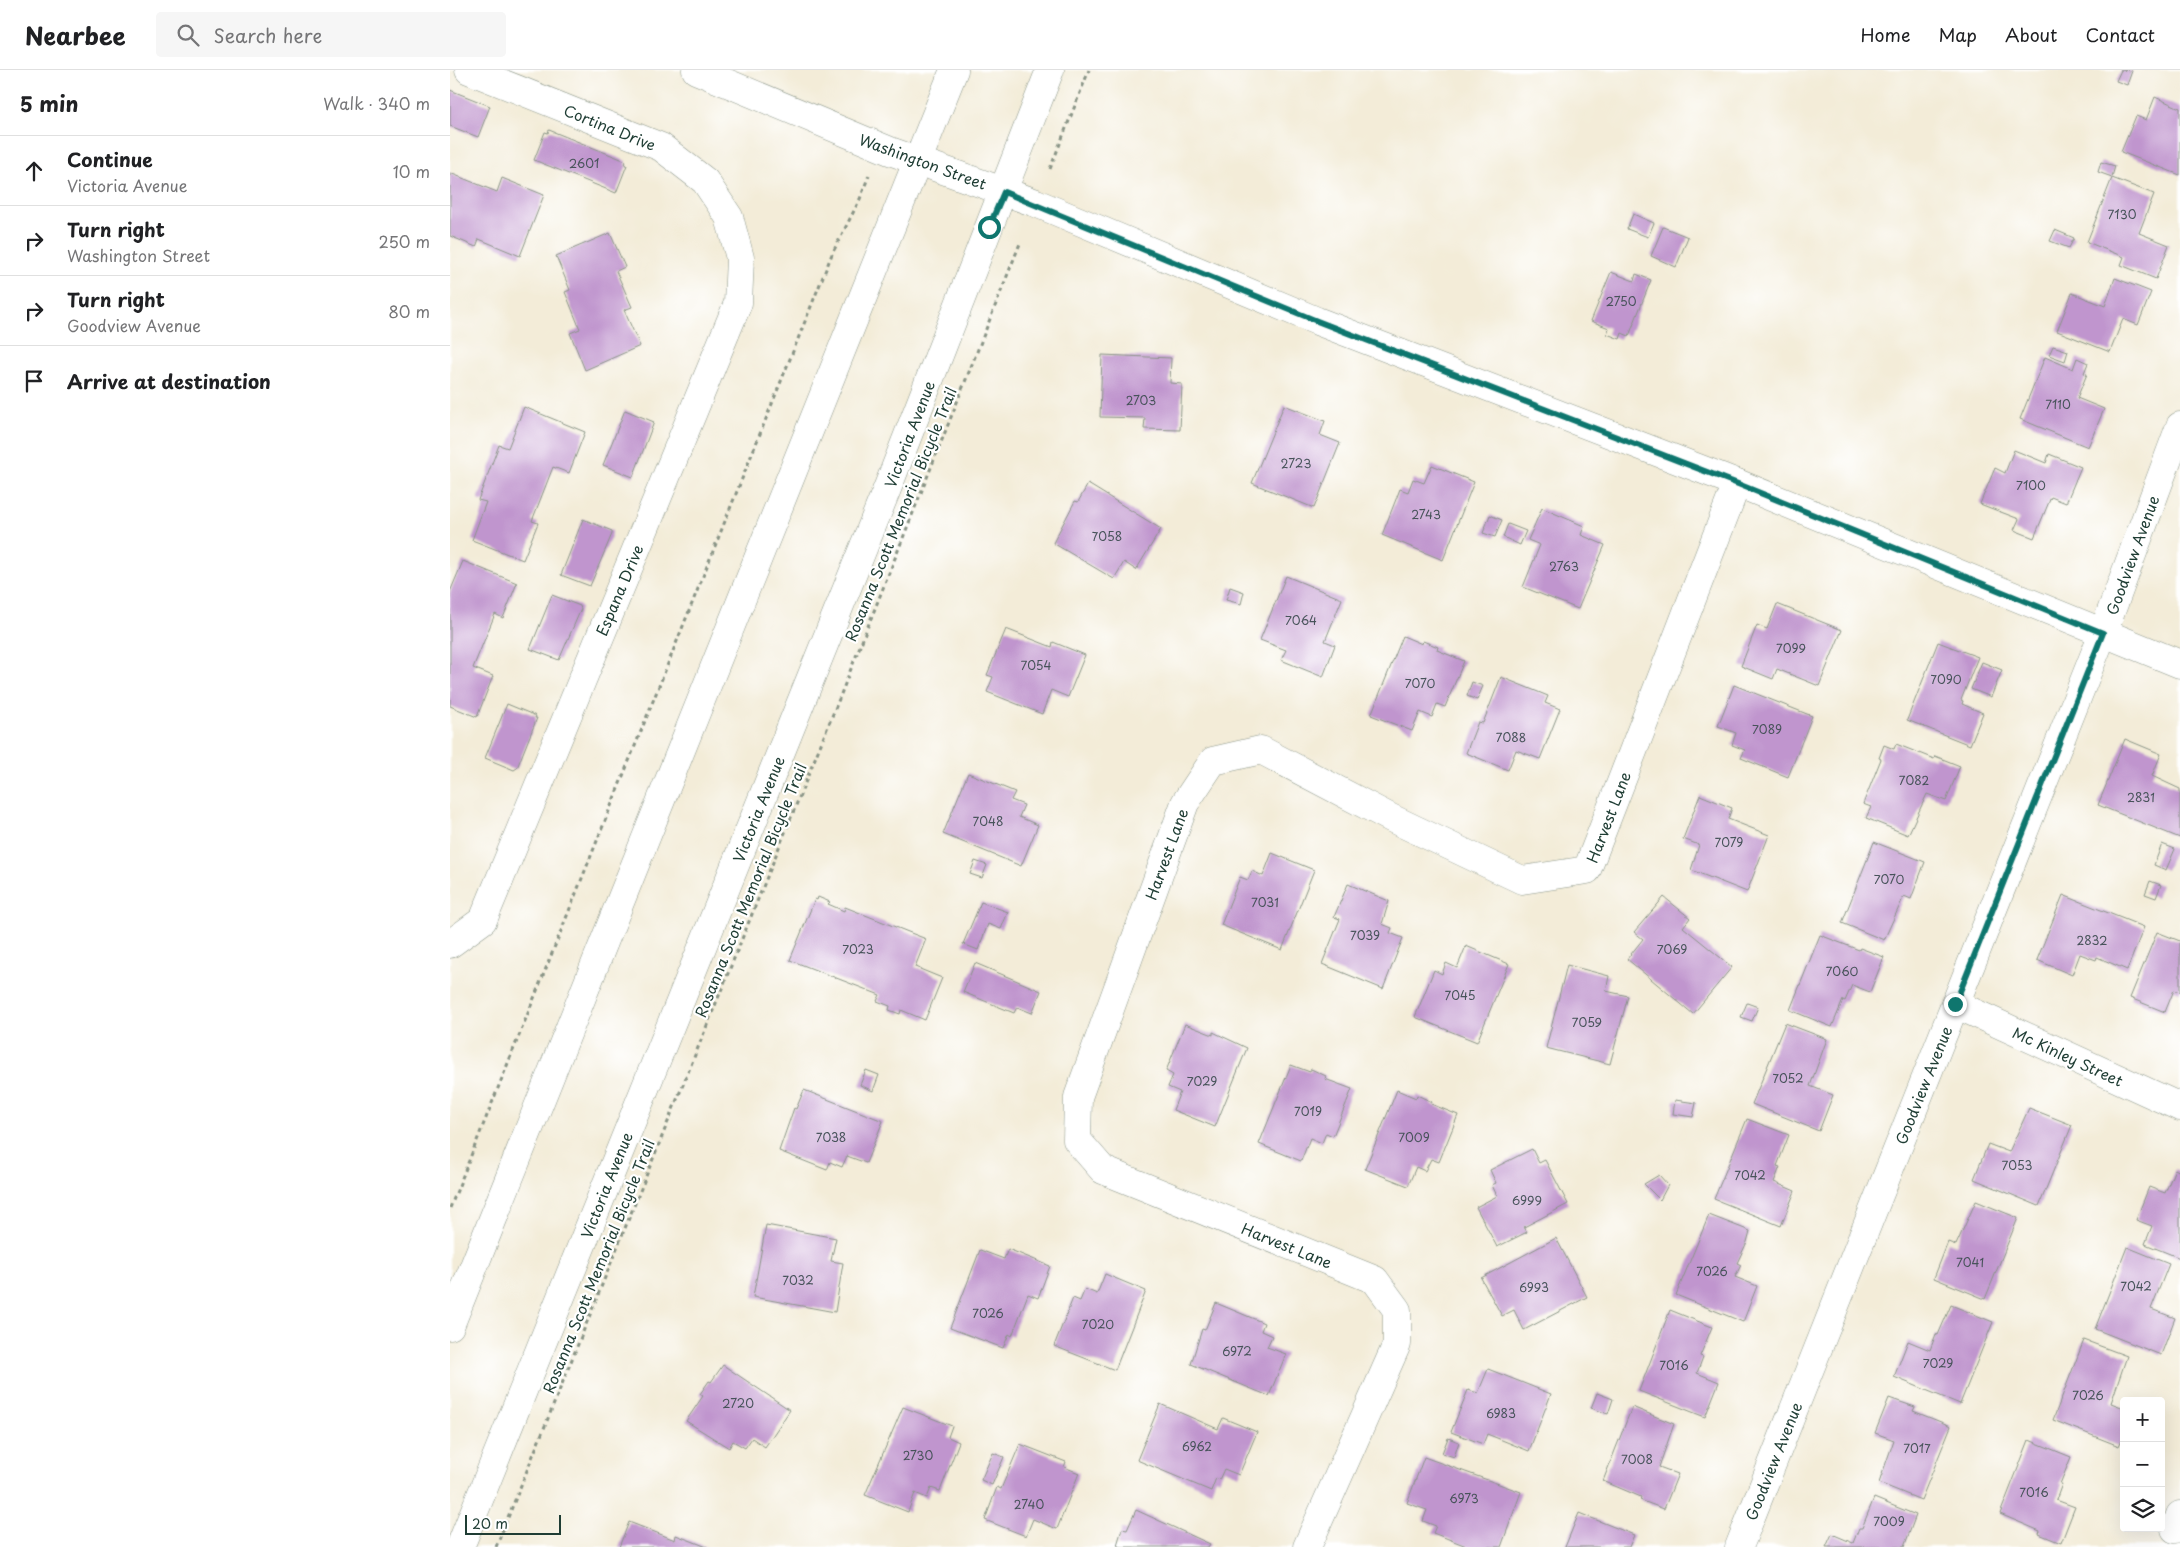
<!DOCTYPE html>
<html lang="en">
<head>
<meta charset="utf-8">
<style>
	:root { --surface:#fff; --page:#f6f6f6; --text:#202124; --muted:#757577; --line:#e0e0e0 }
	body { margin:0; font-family:"Playpen Sans",sans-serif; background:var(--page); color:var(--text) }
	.controls { position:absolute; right:15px; bottom:15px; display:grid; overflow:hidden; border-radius:5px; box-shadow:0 5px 20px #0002 }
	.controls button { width:45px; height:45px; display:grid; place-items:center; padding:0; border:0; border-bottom:1px solid var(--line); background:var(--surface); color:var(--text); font:25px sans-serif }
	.scale { position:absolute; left:15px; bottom:12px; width:96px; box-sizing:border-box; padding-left:5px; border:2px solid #1f3d34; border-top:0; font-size:14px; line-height:18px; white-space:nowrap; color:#1f3d34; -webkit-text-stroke:4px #fff; paint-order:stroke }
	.stop { position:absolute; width:15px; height:15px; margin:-11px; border:4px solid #0f766e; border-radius:50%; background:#fff }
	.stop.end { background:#0f766e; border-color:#fff; box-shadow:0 1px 5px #0008 }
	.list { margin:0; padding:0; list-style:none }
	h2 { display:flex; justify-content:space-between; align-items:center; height:65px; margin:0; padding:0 20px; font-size:21px }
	h2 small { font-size:16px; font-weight:400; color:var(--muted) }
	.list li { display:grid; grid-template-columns:32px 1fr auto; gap:15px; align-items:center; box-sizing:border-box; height:70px; padding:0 20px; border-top:1px solid var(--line) }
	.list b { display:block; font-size:19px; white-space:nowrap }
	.list p { margin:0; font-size:16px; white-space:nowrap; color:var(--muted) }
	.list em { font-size:16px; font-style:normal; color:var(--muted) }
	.icon { flex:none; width:28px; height:28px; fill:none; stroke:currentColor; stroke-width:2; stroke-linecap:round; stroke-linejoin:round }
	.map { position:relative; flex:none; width:1730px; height:1477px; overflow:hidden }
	header { display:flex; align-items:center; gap:30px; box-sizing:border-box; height:70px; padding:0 25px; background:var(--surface); border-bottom:1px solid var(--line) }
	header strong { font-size:24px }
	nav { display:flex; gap:28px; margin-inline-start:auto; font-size:18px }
	.search { width:350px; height:45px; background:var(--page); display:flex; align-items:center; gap:12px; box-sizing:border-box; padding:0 18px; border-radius:5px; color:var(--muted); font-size:19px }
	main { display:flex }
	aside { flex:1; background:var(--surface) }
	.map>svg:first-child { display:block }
	.building { fill:#c095ce }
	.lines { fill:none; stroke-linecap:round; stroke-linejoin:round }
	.street-casing { stroke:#899486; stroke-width:29 }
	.secondary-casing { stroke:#899486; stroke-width:29 }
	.path { stroke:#899486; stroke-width:3; stroke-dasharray:4 4; stroke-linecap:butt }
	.street { stroke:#fff; stroke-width:28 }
	.secondary { stroke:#fff; stroke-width:28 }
	.route { stroke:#0f766e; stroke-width:6 }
	.labels { text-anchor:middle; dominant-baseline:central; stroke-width:4.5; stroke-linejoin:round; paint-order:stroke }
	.number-label { font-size:12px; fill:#47535a }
	.street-label { font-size:15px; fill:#1f3d34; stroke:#fff }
</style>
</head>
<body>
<header>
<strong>Nearbee</strong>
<div class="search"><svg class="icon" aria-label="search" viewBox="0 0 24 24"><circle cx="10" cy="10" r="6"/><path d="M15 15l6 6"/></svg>Search here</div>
<nav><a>Home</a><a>Map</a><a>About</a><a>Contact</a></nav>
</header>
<main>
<aside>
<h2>5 min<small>Walk · 340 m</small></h2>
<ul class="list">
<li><svg class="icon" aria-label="ahead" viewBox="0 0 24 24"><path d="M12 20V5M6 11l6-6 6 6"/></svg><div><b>Continue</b><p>Victoria Avenue</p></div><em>10 m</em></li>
<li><svg class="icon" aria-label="right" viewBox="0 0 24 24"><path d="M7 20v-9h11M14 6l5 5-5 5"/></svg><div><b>Turn right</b><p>Washington Street</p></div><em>250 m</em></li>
<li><svg class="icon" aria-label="right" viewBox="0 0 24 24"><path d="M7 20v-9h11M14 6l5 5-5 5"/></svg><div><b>Turn right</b><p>Goodview Avenue</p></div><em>80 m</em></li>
<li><svg class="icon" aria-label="arrive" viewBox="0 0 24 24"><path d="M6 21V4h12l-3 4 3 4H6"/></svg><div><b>Arrive at destination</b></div></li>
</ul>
</aside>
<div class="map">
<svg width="1730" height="1477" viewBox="0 0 1730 1477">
	<rect width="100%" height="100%" fill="#fff"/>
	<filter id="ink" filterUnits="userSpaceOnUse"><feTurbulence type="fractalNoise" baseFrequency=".02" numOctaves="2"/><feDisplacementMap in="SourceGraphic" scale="10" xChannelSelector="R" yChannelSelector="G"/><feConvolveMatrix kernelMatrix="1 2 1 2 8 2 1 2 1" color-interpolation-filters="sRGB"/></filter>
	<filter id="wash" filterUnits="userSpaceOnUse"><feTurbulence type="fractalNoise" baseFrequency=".0096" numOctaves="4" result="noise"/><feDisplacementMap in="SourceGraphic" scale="20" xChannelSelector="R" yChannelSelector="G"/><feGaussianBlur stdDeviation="1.12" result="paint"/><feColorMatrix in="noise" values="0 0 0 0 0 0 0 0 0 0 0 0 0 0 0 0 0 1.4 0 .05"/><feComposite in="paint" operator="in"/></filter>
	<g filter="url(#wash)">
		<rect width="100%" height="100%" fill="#f3ecd8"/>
		<g id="blocks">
			<g class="building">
				<path d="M1671,0L1682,1L1677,15L1666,11Z"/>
				<path d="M0,20L40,36L28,67L0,56Z"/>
				<path d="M1705,27L1730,38V105L1671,82L1686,46L1696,50Z"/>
				<path d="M99,60L176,91L175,95H177L166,123L84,90L95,62L98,63Z"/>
				<path d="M1651,92L1665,96L1662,107L1648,102Z"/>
				<path d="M0,103L47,122L52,108L94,125L70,186L29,169L26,177L0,166Z"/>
				<path d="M1662,108L1704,124L1689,163L1719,175L1706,209L1671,195L1674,187L1637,172Z"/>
				<path d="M1183,144L1204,153L1198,167L1177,159Z"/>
				<path d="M1213,157L1238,167L1226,197L1201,186Z"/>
				<path d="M1605,160L1624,168L1619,178L1600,171Z"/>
				<path d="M160,163L175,197L166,201L182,237L174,240L190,276L135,300L120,263L130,259L115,222L120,220L106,186Z"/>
				<path d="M1161,202L1184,211L1186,204L1201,210L1179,266L1172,263L1170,269L1157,264L1159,258L1141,251Z"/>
				<path d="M1665,208L1701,222L1688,255L1673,249L1660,282L1607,261L1622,223L1655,236Z"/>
				<path d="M1603,276L1618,281L1615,291L1599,285Z"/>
				<path d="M652,285L721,288L720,313L732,314L730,360L694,359L695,348L650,347Z"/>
				<path d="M1595,287L1623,299L1627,288L1638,293L1634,303L1637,304L1627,328L1654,339L1638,377L1570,349Z"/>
				<path d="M834,335L875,351L870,365L890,373L864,438L802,413Z"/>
				<path d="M74,337L135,362L119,403L103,397L82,451L88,453L73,490L22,470L36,432L28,430L49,375L58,378Z"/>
				<path d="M175,340L204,352L183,407L153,395Z"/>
				<path d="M1564,380L1596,393L1599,384L1631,397L1616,433L1601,427L1584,468L1564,460L1569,449L1530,434L1545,398L1555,403Z"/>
				<path d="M982,395L1024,412L993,490L932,465L950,419L958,422L963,409L974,413Z"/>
				<path d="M638,414L711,459L686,500L674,492L664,509L603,473L625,431L628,432Z"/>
				<path d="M1092,438L1134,456L1131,465L1155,475L1128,539L1073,517L1090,475L1078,470Z"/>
				<path d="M1040,445L1052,450L1045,467L1033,463Z"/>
				<path d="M133,449L162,461V464L140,516L111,505Z"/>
				<path d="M1058,454L1076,461L1070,475L1053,467Z"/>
				<path d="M13,491L67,513L53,548L45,544L23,598L43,606L27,647L0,636V522Z"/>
				<path d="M836,506L892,529L875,571L885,575L873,607L831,590L836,580L810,570Z"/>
				<path d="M780,517L794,522L791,534L776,530Z"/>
				<path d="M102,525L130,536L131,539L109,590L80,579Z"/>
				<path d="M1327,534L1392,560L1369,616L1327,599L1323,609L1291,596L1307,555L1317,559Z"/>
				<path d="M556,559L602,577L603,572L635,585L618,627L601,620L592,644L537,622L543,607L537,605Z"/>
				<path d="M953,566L972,574L973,571L988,577L987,580L1014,591L995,637L987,634L982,647L970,642L962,661L921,645Z"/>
				<path d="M1488,572L1528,587L1511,630L1513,631L1512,634L1533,643L1520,675L1457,650Z"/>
				<path d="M1532,592L1552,600L1541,627L1521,619Z"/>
				<path d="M1051,607L1098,626L1095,633L1110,639L1090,689L1066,680L1058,700L1016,683L1028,652L1033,653Z"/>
				<path d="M1022,612L1033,616L1027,630L1017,626Z"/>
				<path d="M1284,615L1362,646L1338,707L1291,688L1295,680L1282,675L1286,663L1268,656Z"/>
				<path d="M57,634L86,646L85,648H87L67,698L64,700L35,688Z"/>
				<path d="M1675,669L1711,684L1702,706L1730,719V768L1648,735Z"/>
				<path d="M1446,674L1484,689L1485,686L1510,696L1496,731L1477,724L1458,765L1416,748L1421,737L1413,734L1431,689L1429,688L1434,675L1444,679Z"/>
				<path d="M518,703L565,722L561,730L574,735L569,747L588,755L571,796L493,764Z"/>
				<path d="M1250,725L1282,738L1278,749L1319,765L1297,822L1241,800L1249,775L1233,769Z"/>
				<path d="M1424,772L1475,792L1461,829L1454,826L1434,870L1392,853Z"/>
				<path d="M1712,774L1725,779L1716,800L1704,795Z"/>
				<path d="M822,783L864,800L832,880L771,855L790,807L798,810L802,801L813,806Z"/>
				<path d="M525,791L537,795L532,808L520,804Z"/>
				<path d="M1700,811L1711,815L1706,828L1695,824Z"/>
				<path d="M898,814L939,831L932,854L942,858L940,863L953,868L933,919L872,894L890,849L884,847Z"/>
				<path d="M1613,825L1694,857L1677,900L1647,887L1646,890L1630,884L1622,905L1587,890Z"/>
				<path d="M368,827L380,832L378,834L394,841L395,837L476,869L465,897L492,908L475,950L451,940L450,944L439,940L440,936L427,931L430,925L340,890L365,829L367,830Z"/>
				<path d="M1214,827L1240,848L1233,857L1282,897L1243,944L1177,889L1193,869L1184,862Z"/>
				<path d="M531,832L558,842L551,859L538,854L528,880L513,874Z"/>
				<path d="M1707,862L1730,871V922L1724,920L1715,942L1680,928Z"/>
				<path d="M1370,865L1409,880L1410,878L1434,887L1420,922L1402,915L1395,931L1393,930L1382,957L1340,940Z"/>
				<path d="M1016,876L1059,894L1027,972L965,947L984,900L992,904L996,893L1007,898Z"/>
				<path d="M525,893L591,921L582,943L567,937L564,943L513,922Z"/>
				<path d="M1117,895L1159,906L1156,921L1178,926L1160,994L1096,978Z"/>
				<path d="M1297,933L1308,937L1302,951L1291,947Z"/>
				<path d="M1335,953L1377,969L1360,1016L1383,1025L1369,1061L1302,1034Z"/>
				<path d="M735,954L763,965V962L797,978L765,1057L723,1040L730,1022L718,1017L723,1005L716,1001Z"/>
				<path d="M841,995L860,1002L861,999L876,1006L875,1009L902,1019L883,1066L876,1063L872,1073L860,1068L851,1091L809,1074Z"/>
				<path d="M416,1000L429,1005L423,1021L410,1015Z"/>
				<path d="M354,1020L433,1051L416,1093L397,1086L392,1097L380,1092L377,1100L329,1081L344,1038L346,1039Z"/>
				<path d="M947,1020L966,1028L967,1025L982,1032L981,1034L1008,1045L989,1092L981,1089L975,1101L966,1097L958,1116L915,1099Z"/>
				<path d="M1225,1030L1246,1033L1243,1047L1223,1044Z"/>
				<path d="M1579,1038L1622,1055L1589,1136L1524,1109L1538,1074L1559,1082Z"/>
				<path d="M1297,1049L1339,1065L1327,1096L1330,1097L1324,1112L1345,1121L1331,1156L1264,1129Z"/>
				<path d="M1082,1079L1089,1093L1095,1090L1118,1134L1074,1157L1077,1162L1047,1177L1026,1137L1047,1126L1042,1115L1046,1113L1040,1100Z"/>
				<path d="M1725,1099L1730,1102V1188L1695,1174L1702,1156L1686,1150L1699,1117L1715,1123Z"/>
				<path d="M1209,1105L1218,1115L1210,1130L1194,1114Z"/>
				<path d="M1526,1131L1568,1148L1535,1229L1484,1208L1498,1172L1506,1175Z"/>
				<path d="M1259,1145L1300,1161L1297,1172L1287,1193L1291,1195L1285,1207L1307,1216L1293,1252L1226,1225Z"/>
				<path d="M316,1155L386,1168L381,1191L393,1193L385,1242L303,1227Z"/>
				<path d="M1106,1168L1137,1227L1074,1260L1064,1240L1052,1246L1031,1208Z"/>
				<path d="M1677,1177L1719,1194L1701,1239L1725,1248L1711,1285L1645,1259Z"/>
				<path d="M558,1179L600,1196L588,1228L578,1224L562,1266L559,1264L553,1278L500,1258L530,1180L554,1189Z"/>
				<path d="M655,1204L696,1221L665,1300L604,1276L623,1228L630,1231L635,1219L647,1224Z"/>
				<path d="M766,1233L814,1253L811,1261L822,1266L817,1277L836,1284L819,1326L741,1294L752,1259L755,1260Z"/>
				<path d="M1501,1235L1543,1252L1510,1334L1444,1307L1458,1271L1480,1280L1486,1264L1488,1265Z"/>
				<path d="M1220,1240L1262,1257L1250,1286L1253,1287L1247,1303L1269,1312L1255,1347L1189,1321Z"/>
				<path d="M1634,1270L1677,1286L1661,1333L1674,1338V1365L1669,1376L1603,1350Z"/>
				<path d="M273,1295L340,1340L315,1377L302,1368L295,1378L283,1371L279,1378L236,1351L253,1326L250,1324L259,1311L261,1312Z"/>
				<path d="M1038,1299L1101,1324L1079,1381L1037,1364L1033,1374L1001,1362L1018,1320L1028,1323Z"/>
				<path d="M1147,1323L1163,1329L1158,1344L1141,1338Z"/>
				<path d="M1439,1328L1465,1337L1463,1341L1501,1356L1471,1430L1429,1413L1444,1370L1425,1363Z"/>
				<path d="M710,1334L768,1359L773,1348L807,1362L789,1405L774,1399L769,1410L766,1408L761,1421L687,1390Z"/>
				<path d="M453,1337L502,1356L498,1367L509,1372L490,1421L481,1418L477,1428L465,1423L458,1442L415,1425Z"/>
				<path d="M1182,1337L1224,1354L1209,1397L1228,1404L1214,1439L1190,1430L1191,1427L1153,1411Z"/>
				<path d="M998,1368L1009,1372L1004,1387L992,1383Z"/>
				<path d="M1579,1370L1621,1387L1610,1414H1612L1606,1430L1625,1437L1611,1473L1589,1464L1590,1461L1550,1444Z"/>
				<path d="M570,1374L616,1392L614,1397L629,1403L607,1459L583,1449L576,1466L535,1450L547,1417L551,1419Z"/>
				<path d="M543,1383L554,1387L542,1415L531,1410Z"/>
				<path d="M974,1387L1071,1422L1051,1477H1019L983,1463L986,1456L973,1451L977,1440L957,1433Z"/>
				<path d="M1424,1428L1466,1445L1454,1477H1376L1382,1464L1403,1473L1409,1458H1412Z"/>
				<path d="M686,1440L760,1474L758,1477H670L667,1475L672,1459L677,1460Z"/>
				<path d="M1129,1443L1184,1465L1179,1477H1115Z"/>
				<path d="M179,1452L225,1470L226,1465L257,1477H169Z"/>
			</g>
		</g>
	</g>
	<g filter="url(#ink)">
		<use href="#blocks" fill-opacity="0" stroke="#899486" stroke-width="1"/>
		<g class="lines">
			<g class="street-casing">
				<g id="street">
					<path d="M0,874L33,850L288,233L290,188L279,147L255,111L211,77L19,0"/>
					<path d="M1505,934L1730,1037"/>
					<path d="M1725,1459L1730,1445"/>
					<path d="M857,1477L947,1274V1240L925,1210L653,1100L627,1070L628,1027L735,733L763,691L811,680L941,748L1072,810L1137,800L1287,413"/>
					<path d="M1289,1477L1653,563L1730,356"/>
				</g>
			</g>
			<g class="secondary-casing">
				<g id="secondary">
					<path d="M246,0L440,81L586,133L867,251L1287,413L1730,594"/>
					<path d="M0,1256L504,0"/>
					<path d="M10,1477L439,414L600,0"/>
				</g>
			</g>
			<g class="path">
				<path d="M600,99L639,0"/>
				<path d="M0,1138L382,184L410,129L419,105"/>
				<path d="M46,1477L389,629L571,171"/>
			</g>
			<use href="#street" class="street"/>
			<use href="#secondary" class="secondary"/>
		</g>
	</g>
	<g class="lines" filter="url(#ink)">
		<path class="route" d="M539,157L554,122L867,251L1288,414L1653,563L1505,934"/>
	</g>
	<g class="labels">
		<g class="number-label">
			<text x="134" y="93">2601</text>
			<text x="1672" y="144">7130</text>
			<text x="1171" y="231">2750</text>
			<text x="691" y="330">2703</text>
			<text x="1608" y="334">7110</text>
			<text x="846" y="393">2723</text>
			<text x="1581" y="415">7100</text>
			<text x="976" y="444">2743</text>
			<text x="657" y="466">7058</text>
			<text x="1114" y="496">2763</text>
			<text x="851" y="550">7064</text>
			<text x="1341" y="578">7099</text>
			<text x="586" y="595">7054</text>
			<text x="1496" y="609">7090</text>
			<text x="970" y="613">7070</text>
			<text x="1317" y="659">7089</text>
			<text x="1061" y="667">7088</text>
			<text x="1464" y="710">7082</text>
			<text x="1691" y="727">2831</text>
			<text x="538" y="751">7048</text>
			<text x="1279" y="772">7079</text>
			<text x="1439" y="809">7070</text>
			<text x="815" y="832">7031</text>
			<text x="915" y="865">7039</text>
			<text x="1642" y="870">2832</text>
			<text x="408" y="879">7023</text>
			<text x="1222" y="879">7069</text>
			<text x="1392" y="901">7060</text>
			<text x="1010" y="925">7045</text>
			<text x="1137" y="952">7059</text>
			<text x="1338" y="1008">7052</text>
			<text x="752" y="1011">7029</text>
			<text x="858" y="1041">7019</text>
			<text x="381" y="1067">7038</text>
			<text x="964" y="1067">7009</text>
			<text x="1567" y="1095">7053</text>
			<text x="1300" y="1105">7042</text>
			<text x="1077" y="1130">6999</text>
			<text x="1520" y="1192">7041</text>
			<text x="1262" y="1201">7026</text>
			<text x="348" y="1210">7032</text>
			<text x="1686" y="1216">7042</text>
			<text x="1084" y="1217">6993</text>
			<text x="538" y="1243">7026</text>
			<text x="648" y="1254">7020</text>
			<text x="787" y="1281">6972</text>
			<text x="1488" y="1293">7029</text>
			<text x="1224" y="1295">7016</text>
			<text x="1638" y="1325">7026</text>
			<text x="288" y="1333">2720</text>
			<text x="1051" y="1343">6983</text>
			<text x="747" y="1376">6962</text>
			<text x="1467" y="1378">7017</text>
			<text x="468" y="1385">2730</text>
			<text x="1187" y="1389">7008</text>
			<text x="1584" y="1422">7016</text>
			<text x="1014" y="1428">6973</text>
			<text x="579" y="1434">2740</text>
			<text x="1439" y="1451">7009</text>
		</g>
		<g class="street-label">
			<text transform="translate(160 57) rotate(22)">Cortina Drive</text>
			<text transform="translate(473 91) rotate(20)">Washington Street</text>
			<text transform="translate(459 364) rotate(-69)">Victoria Avenue</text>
			<text transform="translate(450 444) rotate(-68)">Rosanna Scott Memorial Bicycle Trail</text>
			<text transform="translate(1682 485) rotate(-70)">Goodview Avenue</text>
			<text transform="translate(169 520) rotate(-67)">Espana Drive</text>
			<text transform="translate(308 739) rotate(-68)">Victoria Avenue</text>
			<text transform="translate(1158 747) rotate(-69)">Harvest Lane</text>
			<text transform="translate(716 784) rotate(-70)">Harvest Lane</text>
			<text transform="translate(300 820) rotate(-68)">Rosanna Scott Memorial Bicycle Trail</text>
			<text transform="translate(1618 986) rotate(25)">Mc Kinley Street</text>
			<text transform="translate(1473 1015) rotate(-68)">Goodview Avenue</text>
			<text transform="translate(156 1115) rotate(-68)">Victoria Avenue</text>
			<text transform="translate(837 1175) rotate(22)">Harvest Lane</text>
			<text transform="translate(148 1196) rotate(-68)">Rosanna Scott Memorial Bicycle Trail</text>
			<text transform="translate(1323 1391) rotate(-68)">Goodview Avenue</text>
		</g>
	</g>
</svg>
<div class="controls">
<button>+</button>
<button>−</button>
<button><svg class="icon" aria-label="layers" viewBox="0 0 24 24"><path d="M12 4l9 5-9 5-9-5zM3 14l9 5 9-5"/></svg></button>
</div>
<div class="scale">20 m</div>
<div class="stop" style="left:539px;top:157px"></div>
<div class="stop end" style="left:1505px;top:934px"></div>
</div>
</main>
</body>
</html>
